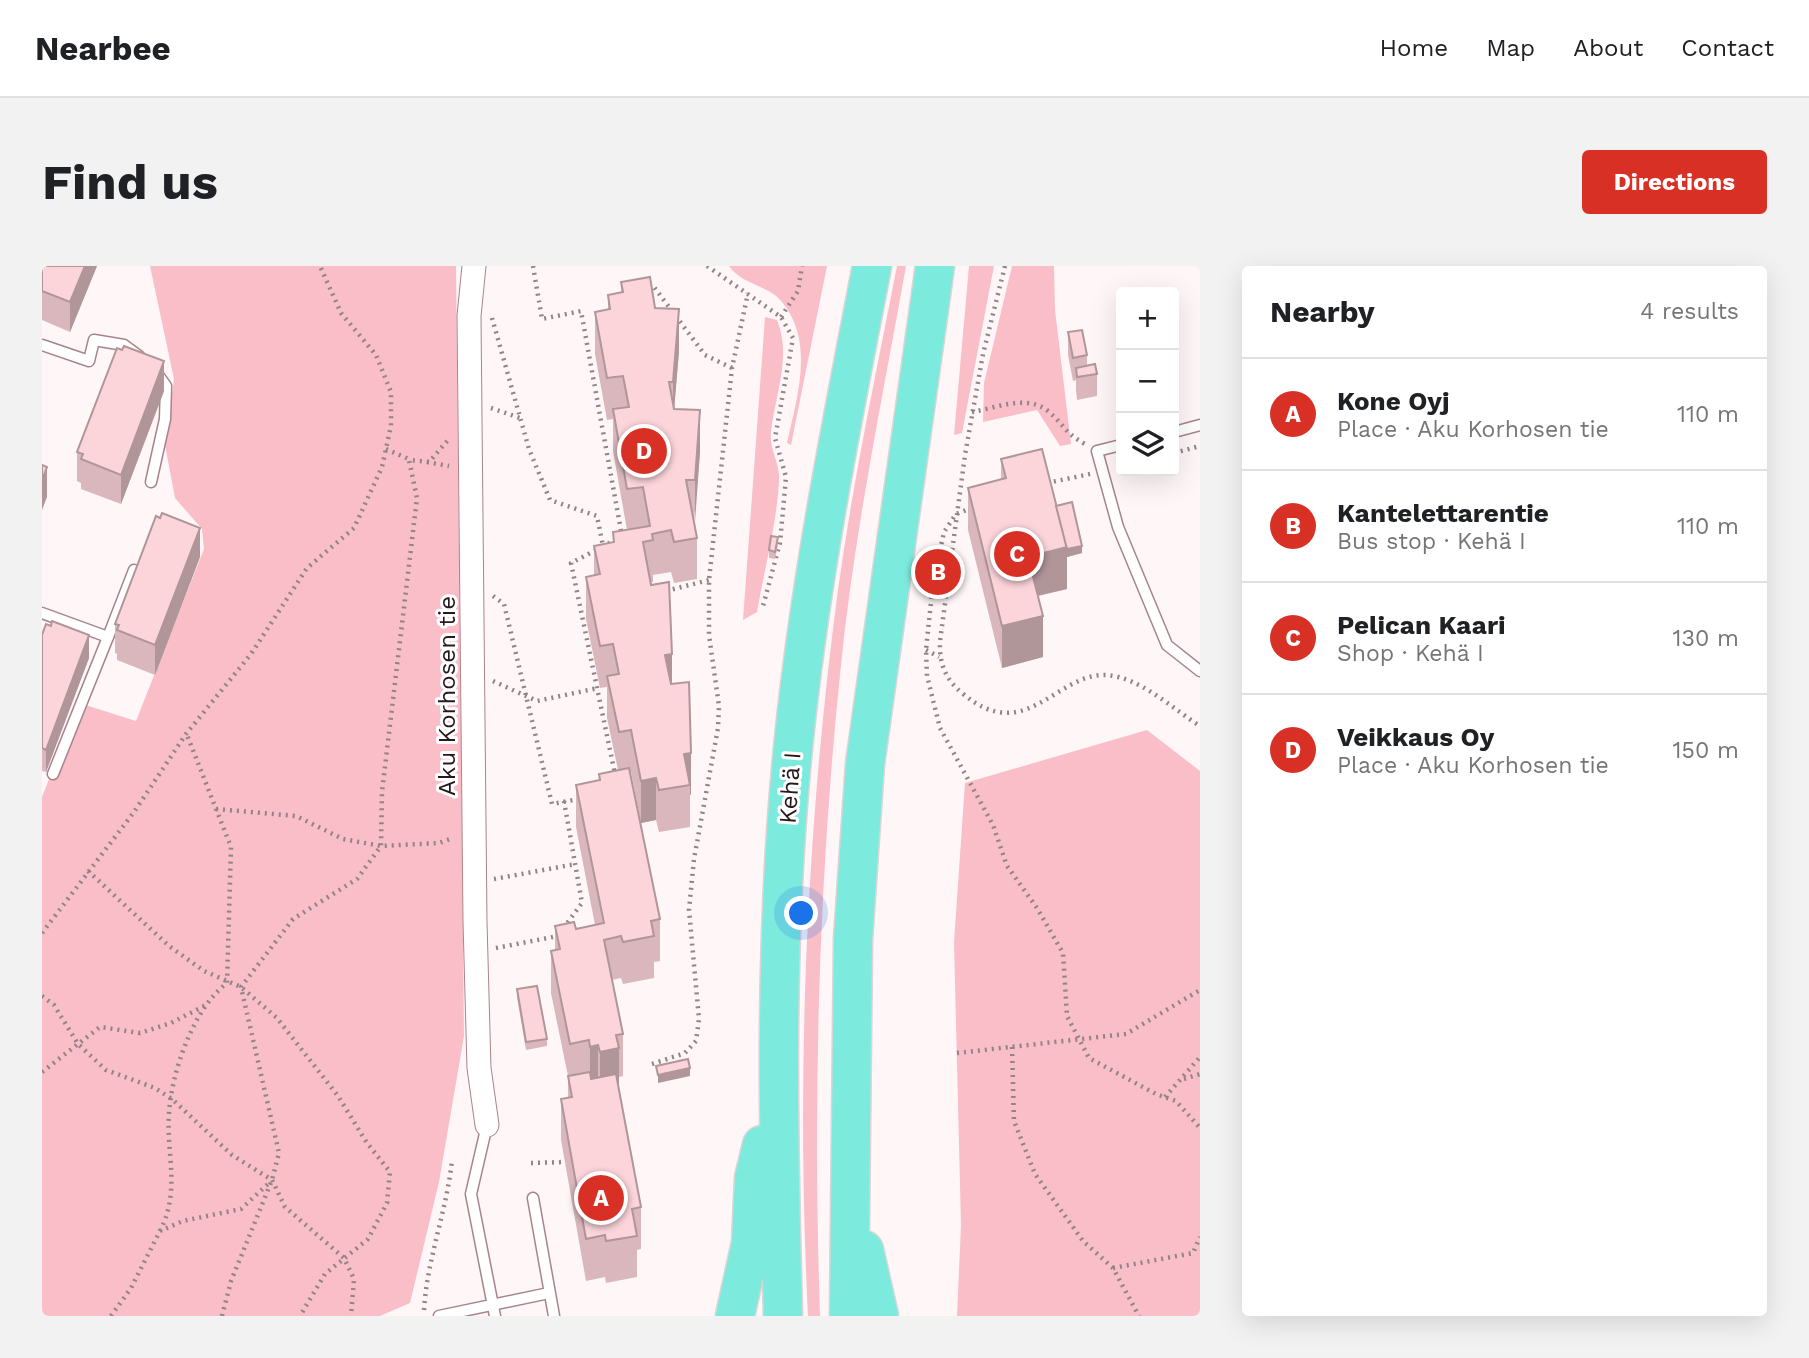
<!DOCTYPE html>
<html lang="en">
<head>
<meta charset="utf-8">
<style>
	:root { --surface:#fff; --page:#f2f2f2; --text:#202124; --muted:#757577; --line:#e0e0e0; --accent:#d93025 }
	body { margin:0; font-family:"Work Sans",sans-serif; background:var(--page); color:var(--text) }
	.controls { position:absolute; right:21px; top:21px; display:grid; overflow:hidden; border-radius:7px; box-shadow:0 7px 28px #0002 }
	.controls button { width:63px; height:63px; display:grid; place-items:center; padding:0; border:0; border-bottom:2px solid var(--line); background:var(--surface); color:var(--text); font:35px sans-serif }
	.you { position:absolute; left:760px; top:648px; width:24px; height:24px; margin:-18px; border:5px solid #fff; border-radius:50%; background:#1a73e8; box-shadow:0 0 0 10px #1a73e833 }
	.badge { display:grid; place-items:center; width:46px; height:46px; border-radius:50%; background:var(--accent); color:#fff; font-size:23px; font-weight:700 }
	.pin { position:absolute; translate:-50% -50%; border:4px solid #fff; box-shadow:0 2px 7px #0006 }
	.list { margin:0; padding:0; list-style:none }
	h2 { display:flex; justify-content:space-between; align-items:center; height:91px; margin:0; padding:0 28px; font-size:30px }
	h2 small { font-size:23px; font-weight:400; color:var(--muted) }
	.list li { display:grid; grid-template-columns:46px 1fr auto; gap:21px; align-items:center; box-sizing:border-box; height:112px; padding:0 28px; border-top:2px solid var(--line) }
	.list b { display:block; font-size:26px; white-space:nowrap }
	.list p { margin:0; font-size:23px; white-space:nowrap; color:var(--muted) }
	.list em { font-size:23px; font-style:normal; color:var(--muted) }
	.icon { flex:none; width:38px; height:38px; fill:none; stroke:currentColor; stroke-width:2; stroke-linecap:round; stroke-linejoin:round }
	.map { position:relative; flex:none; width:1158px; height:1050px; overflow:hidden; border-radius:7px }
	header { display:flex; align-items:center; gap:42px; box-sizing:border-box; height:98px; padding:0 35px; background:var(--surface); border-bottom:2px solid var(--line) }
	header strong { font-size:33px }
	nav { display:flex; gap:38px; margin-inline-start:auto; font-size:24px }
	.intro { display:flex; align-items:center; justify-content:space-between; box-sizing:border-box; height:168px; padding:0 42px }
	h1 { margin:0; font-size:49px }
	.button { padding:18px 32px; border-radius:7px; background:var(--accent); color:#fff; font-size:24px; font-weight:700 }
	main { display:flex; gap:42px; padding:0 42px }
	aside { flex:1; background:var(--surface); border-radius:7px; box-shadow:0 7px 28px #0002 }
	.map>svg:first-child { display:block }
	.green { fill:#f9bec7 }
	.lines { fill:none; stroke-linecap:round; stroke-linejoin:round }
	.service-casing { stroke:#a7848a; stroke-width:13 }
	.minor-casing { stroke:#a7848a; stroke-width:25 }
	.trunk-casing { stroke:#d8d6d6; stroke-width:41 }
	.path { stroke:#908486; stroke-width:4.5; stroke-dasharray:2 5; stroke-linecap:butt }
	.service { stroke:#fff; stroke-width:10 }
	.minor { stroke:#fff; stroke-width:23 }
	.trunk { stroke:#7cebde; stroke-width:38 }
	.wall { fill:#d9b7bc }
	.shaded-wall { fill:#b09599 }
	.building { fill:#fcd5db; stroke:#b09599; stroke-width:2 }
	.labels { text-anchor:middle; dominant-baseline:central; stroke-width:6; stroke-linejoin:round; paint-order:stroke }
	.street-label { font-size:24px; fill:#27191b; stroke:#fff }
</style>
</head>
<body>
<header>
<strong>Nearbee</strong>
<nav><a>Home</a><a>Map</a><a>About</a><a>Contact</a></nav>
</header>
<div class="intro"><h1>Find us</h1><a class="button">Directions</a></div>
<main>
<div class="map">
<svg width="1158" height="1050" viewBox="0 0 1158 1050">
	<rect width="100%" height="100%" fill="#fff6f8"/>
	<g class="green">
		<path d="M108,0H414L422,770L397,916L368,1037L338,1050H0V531L37,437L94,455L162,283L160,263L133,232L123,179L132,113Z"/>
		<path d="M687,0H785L749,179L745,177C755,131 773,76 740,36C727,19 700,19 687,0Z"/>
		<path d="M855,0H864C840,135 811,272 798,409C776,622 771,836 778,1050H766C754,809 764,564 796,324C811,215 834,108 855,0Z"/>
		<path d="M927,0H952L920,167L912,169Z"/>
		<path d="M970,0H1012L1013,44L1029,178L1018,180L995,144L941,156L942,117Z"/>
		<path d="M723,51L735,54C750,90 733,129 729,166C727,183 738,197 737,213C736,251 722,306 715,346L701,354Z"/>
		<path d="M1105,464L1158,505V1050H915L919,959L912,676L923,517Z"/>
	</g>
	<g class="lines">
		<g class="service-casing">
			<g id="service">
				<path d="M0,79L47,95L52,74L82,79L97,90"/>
				<path d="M1132,166L1158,159"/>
				<path d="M1079,179L1055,185L1076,261L1125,379L1158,405"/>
				<path d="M109,216L123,153L124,120L114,106"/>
				<path d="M0,347L66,371L92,304"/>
				<path d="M11,508L66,371"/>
				<path d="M445,859L429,928L453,1050"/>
				<path d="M491,932L512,1050"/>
				<path d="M397,1050L507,1027"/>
			</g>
		</g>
		<g class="minor-casing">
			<path id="minor" d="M432,0L427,50L433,656L437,802L445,859"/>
		</g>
		<g class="trunk-casing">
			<g id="trunk">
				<path d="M822,984L837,1050"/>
				<path d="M693,1050L709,977L712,912L720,879"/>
				<path d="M741,1050C736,860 732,671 751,482C767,320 799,160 830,0"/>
				<path d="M807,1050L811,673L823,498L893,0"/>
			</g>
		</g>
		<g class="path">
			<path d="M491,0L500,53L539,45L580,270L562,280"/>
			<path d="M665,0L739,51L751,72L733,172L744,211L738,277L721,340"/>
			<path d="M963,0L941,88L923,189L898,375C897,397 903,413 920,427C983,481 1014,407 1064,409C1098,411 1131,443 1158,460"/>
			<path d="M606,21H612L663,89L690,102"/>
			<path d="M739,51L756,25L760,0"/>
			<path d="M450,52L487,183L508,234L555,250L561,280"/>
			<path d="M449,142L478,152"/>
			<path d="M930,146C954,142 985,128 1006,145C1022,158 1021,166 1043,178"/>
			<path d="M344,183L369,194"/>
			<path d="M1132,187L1158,180"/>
			<path d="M385,196L407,200"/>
			<path d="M1005,217L1048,208"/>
			<path d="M930,242L914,248L902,266L891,317L884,384L885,410L898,462L951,559L965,600L995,642L1021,687L1025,750L1047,792L1114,828L1134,835L1158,862"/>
			<path d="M554,284L529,297L573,508"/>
			<path d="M624,325L667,314"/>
			<path d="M451,330L462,338L510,538L537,533"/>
			<path d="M884,384L897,391"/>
			<path d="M451,415L495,435L556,422"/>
			<path d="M522,535L540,637L523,660"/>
			<path d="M174,543L254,550L301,573L339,580L397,577L411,572"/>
			<path d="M46,605L127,680L162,705L199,721L235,752L296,830L325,877L348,906L345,937L326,973L283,1008L258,1050"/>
			<path d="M452,613L534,598"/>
			<path d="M0,667L92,546L144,468L209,388L265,302L312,262L340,201L349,160V126L334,89L299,47L278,0"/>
			<path d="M454,682L516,670"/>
			<path d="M0,730L12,739L36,778L64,804L113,822L130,833L190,889L230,914L243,941L302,992L312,1013L309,1050"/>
			<path d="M970,781L972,855L993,908L1041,975L1071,1002L1097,1050"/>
			<path d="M915,787L1084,768L1158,724"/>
			<path d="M610,798L643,787L654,775L657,753L647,644L652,593L676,462L677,440L667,369V314L690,102L706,27"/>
			<path d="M0,806L58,761L98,767L129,757L166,738"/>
			<path d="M1142,813L1158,808"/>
			<path d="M1123,831L1158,791"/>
			<path d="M489,897L523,896"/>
			<path d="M118,965C139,923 124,890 127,847C130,805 151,743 185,717L189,581L145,469"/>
			<path d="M1071,1002L1151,987L1158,971"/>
			<path d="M382,1044C385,993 405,944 410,894"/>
			<path d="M69,1050L89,1022L118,965L141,955L199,943L227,917"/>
			<path d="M180,1050L189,1015L230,914L237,887L199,721L251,653L315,613L339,580L340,526L375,232L367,194L387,196L407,173"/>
		</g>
		<use href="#service" class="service"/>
		<use href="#minor" class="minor"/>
		<use href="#trunk" class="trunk"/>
	</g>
	<g class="wall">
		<path d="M0,0H55L28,66L0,54Z"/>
		<path d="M579,16L613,42L637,85L632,143L658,186L652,256L655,272V313L632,317L629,306L611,309V316H609L630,418L647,416L649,528L648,529V561L617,566L614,554L599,557L589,506H588L618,653V695L612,696V712L581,718L579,712L570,714L581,768V810L577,811V824L599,941V983L595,984V1011L564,1017L563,1011L544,1015L519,874V833L526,831V810L509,727V685L513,684V660L534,663L553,659L534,561V519L557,514V508L576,504L565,452V421L558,422L544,353V311L552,310V280L571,276V266L585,264L571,185V153L565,154L553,88V46L566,44V29L579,27Z"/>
		<path d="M1026,66L1045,89V100L1055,108V130L1035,134L1034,124V114L1031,115L1026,89Z"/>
		<path d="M122,125L79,238L39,223V217L35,215V186Z"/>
		<path d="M959,193L1014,240L1040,287L1025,291V323L996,330L1001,391L960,402L926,264V222L959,213Z"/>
		<path d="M736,279L733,293L727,292V284Z"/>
		<path d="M158,291L113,409L75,394V388L73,387V358Z"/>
		<path d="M900,304L898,318L892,317V309Z"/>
		<path d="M0,369L47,392L4,506L0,505Z"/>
		<path d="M475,723L505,773V780L484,784L475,731Z"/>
	</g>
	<g class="shaded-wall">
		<path d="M43,0H55L28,66V36Z"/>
		<path d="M637,43V85L631,157V116Z"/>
		<path d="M122,95V125L79,238V209Z"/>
		<path d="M658,144V186L653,256V214Z"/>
		<path d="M5,201V231L0,244V214Z"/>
		<path d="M158,262V291L113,409V379Z"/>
		<path d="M1040,280V287L1025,291V323L986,332V291L1025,281Z"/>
		<path d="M1001,350V391L960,402V360Z"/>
		<path d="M47,369V392L4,506V484Z"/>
		<path d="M630,388V430L623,389Z"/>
		<path d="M649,487V528L648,529V519L642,488Z"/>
		<path d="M614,512V554L599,557V515Z"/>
		<path d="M556,779V821L548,823V781Z"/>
		<path d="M577,782V824L558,828V786Z"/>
		<path d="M648,802V810L616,817V809Z"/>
	</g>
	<g class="building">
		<path d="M0,0H43L28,36L0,25Z"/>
		<path d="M608,11L613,42L637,43L631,116H627L632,143L658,144L653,214H644L655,272L632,276L629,264L610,268L611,274L601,276L609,319L627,316L630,388L623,389L629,418L647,416L649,487L642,488L648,519L617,524L614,512L599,515L589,464L577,466L565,410L577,408L571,378L558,380L544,311L558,308L552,280L572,276L571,266L608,260L601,221L585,223L571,143L587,141L581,110L565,112L553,46L568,43L566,29L581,26L579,16Z"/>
		<path d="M1040,64L1045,89L1031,92L1026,66Z"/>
		<path d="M82,80L122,95L79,209L39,193L41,188L35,186L75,82L80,84Z"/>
		<path d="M1053,98L1055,108L1035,111L1034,102Z"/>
		<path d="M1000,183L1025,281L986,291L1001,350L960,360L926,222L964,212L959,193Z"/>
		<path d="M0,199L5,201L0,214Z"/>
		<path d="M1030,236L1040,280L1025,283L1014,240Z"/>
		<path d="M120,247L158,262L113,379L75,364L77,359L73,358L114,250L118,252Z"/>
		<path d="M729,270L736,271L733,286L727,284Z"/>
		<path d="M894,295L900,296L898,310L892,309Z"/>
		<path d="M10,355L47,369L4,484L0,482V369L4,358L9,360Z"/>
		<path d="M587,502L618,653L609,655L612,670L581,676L579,670L562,674L581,768L574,769L577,782L558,786L556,779L548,781L547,774L528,778L509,685L518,683L513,660L532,656L534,663L562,657L534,519L558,514L557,508Z"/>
		<path d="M495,720L505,773L484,776L475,723Z"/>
		<path d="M646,793L648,802L616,809L614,800Z"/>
		<path d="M548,806L549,813L574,808L599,941L590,943L595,970L564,975L563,969L544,973L519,833L530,831L526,810Z"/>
	</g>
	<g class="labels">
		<g class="street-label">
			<text transform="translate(405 430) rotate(-90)">Aku Korhosen tie</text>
			<text transform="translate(748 522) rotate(-86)">Kehä I</text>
		</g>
	</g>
</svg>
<div class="controls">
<button>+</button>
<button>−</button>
<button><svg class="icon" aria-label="layers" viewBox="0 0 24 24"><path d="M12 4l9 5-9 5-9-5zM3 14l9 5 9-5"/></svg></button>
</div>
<div class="you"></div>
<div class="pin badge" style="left:559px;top:932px">A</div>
<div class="pin badge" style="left:896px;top:306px">B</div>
<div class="pin badge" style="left:975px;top:288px">C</div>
<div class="pin badge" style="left:602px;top:185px">D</div>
</div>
<aside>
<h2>Nearby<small>4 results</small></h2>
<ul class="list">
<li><span class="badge">A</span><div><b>Kone Oyj</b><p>Place · Aku Korhosen tie</p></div><em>110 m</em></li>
<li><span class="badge">B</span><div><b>Kantelettarentie</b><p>Bus stop · Kehä I</p></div><em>110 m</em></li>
<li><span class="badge">C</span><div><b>Pelican Kaari</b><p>Shop · Kehä I</p></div><em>130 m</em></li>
<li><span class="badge">D</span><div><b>Veikkaus Oy</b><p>Place · Aku Korhosen tie</p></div><em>150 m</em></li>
</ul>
</aside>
</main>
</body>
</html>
